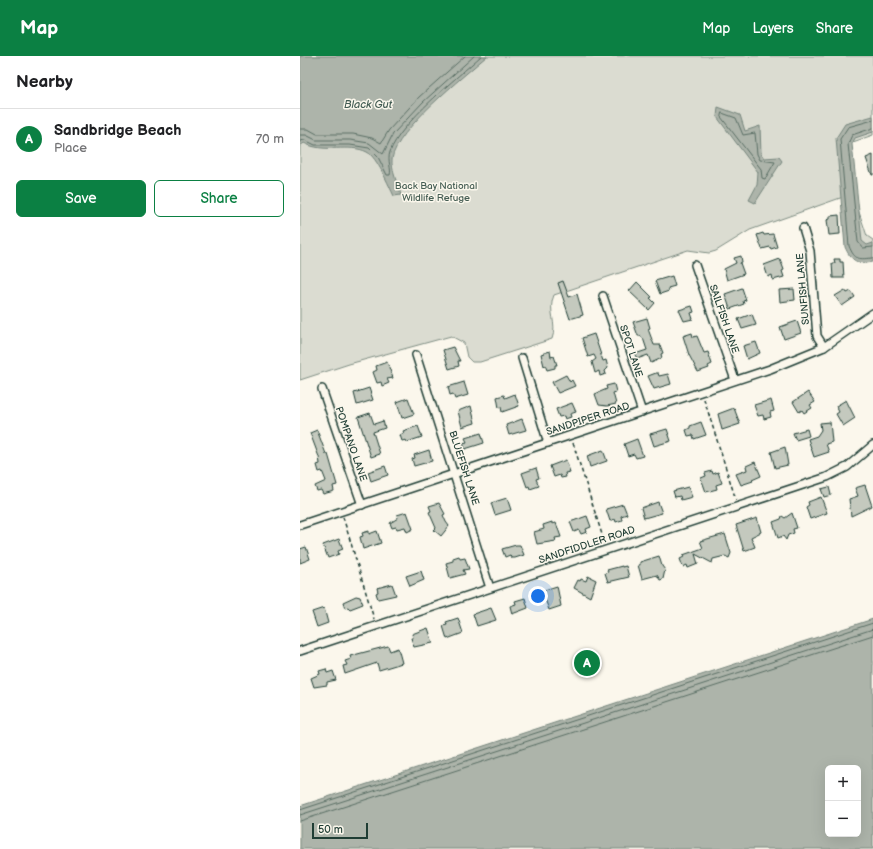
<!DOCTYPE html>
<html lang="en">
<head>
<meta charset="utf-8">
<style>
	:root { --surface:#fff; --page:#f2f2f2; --text:#202124; --muted:#757577; --line:#e0e0e0; --accent:#0b8043 }
	body { margin:0; font-family:"Balsamiq Sans",sans-serif; background:var(--page); color:var(--text) }
	.controls { position:absolute; right:12px; bottom:12px; display:grid; overflow:hidden; border-radius:6px; box-shadow:0 4px 16px #0002 }
	.controls button { width:36px; height:36px; display:grid; place-items:center; padding:0; border:0; border-bottom:1px solid var(--line); background:var(--surface); color:var(--text); font:20px sans-serif }
	.scale { position:absolute; left:12px; bottom:10px; width:56px; box-sizing:border-box; padding-left:4px; border:2px solid #1f3d34; border-top:0; font-size:11px; line-height:14px; white-space:nowrap; color:#1f3d34; -webkit-text-stroke:3px #fbf7ec; paint-order:stroke }
	.you { position:absolute; left:238px; top:540px; width:14px; height:14px; margin:-10px; border:3px solid #fff; border-radius:50%; background:#1a73e8; box-shadow:0 0 0 6px #1a73e833 }
	.badge { display:grid; place-items:center; width:26px; height:26px; border-radius:50%; background:var(--accent); color:#fff; font-size:13px; font-weight:700 }
	.pin { position:absolute; translate:-50% -50%; border:2px solid #fff; box-shadow:0 1px 4px #0006 }
	.list { margin:0; padding:0; list-style:none }
	h2 { display:flex; justify-content:space-between; align-items:center; height:52px; margin:0; padding:0 16px; font-size:17px }
	h2 small { font-size:13px; font-weight:400; color:var(--muted) }
	.list li { display:grid; grid-template-columns:26px 1fr auto; gap:12px; align-items:center; box-sizing:border-box; height:60px; padding:0 16px; border-top:1px solid var(--line) }
	.list b { display:block; font-size:15px; white-space:nowrap }
	.list p { margin:0; font-size:13px; white-space:nowrap; color:var(--muted) }
	.list em { font-size:13px; font-style:normal; color:var(--muted) }
	.actions { display:flex; gap:8px; padding:12px 16px }
	.actions a { flex:1; padding:9px 0; border:1px solid var(--accent); border-radius:6px; text-align:center; font-size:14px; color:var(--accent) }
	.actions .main { background:var(--accent); color:#fff }
	.map { position:relative; flex:none; width:573px; height:793px; overflow:hidden }
	header { display:flex; align-items:center; gap:24px; box-sizing:border-box; height:56px; padding:0 20px; background:var(--accent); color:#fff }
	header strong { font-size:19px }
	nav { display:flex; gap:22px; margin-inline-start:auto; font-size:14px }
	main { display:flex }
	aside { flex:1; background:var(--surface) }
	.map>svg:first-child { display:block }
	.green { fill:#dbdcd1; stroke:#7d8c82 }
	.water { fill:#adb4aa; stroke:#74847b; fill-rule:evenodd }
	.lines { fill:none; stroke-linecap:round; stroke-linejoin:round }
	.shore { stroke:#586d63; stroke-width:1 }
	.building { fill:#c4c9be; stroke:#1f3d34 }
	.minor-casing { stroke:#1f3d34; stroke-width:10 }
	.path { stroke:#1f3d34; stroke-width:1.5; stroke-dasharray:4 3; stroke-linecap:butt }
	.minor { stroke:#fbf7ec; stroke-width:7 }
	.labels { text-anchor:middle; dominant-baseline:central; stroke-width:3; stroke-linejoin:round; paint-order:stroke }
	.park-label { font-size:10px; fill:#455d53; stroke:#fbf7ec }
	.street-label { font-size:10px; fill:#1f3d34; stroke:#fbf7ec }
	.water-label { font-size:11px; font-style:italic; fill:#425b52; stroke:#fbf7ec }
</style>
</head>
<body>
<header>
<strong>Map</strong>
<nav><a>Map</a><a>Layers</a><a>Share</a></nav>
</header>
<main>
<aside>
<h2>Nearby<small></small></h2>
<ul class="list">
<li><span class="badge">A</span><div><b>Sandbridge Beach</b><p>Place</p></div><em>70 m</em></li>
</ul>
<div class="actions"><a class="main">Save</a><a>Share</a></div>
</aside>
<div class="map">
<svg width="573" height="793" viewBox="0 0 573 793">
	<rect width="100%" height="100%" fill="#fbf7ec"/>
	<filter id="ink" filterUnits="userSpaceOnUse"><feTurbulence type="fractalNoise" baseFrequency=".025" numOctaves="2"/><feDisplacementMap in="SourceGraphic" scale="8" xChannelSelector="R" yChannelSelector="G"/><feConvolveMatrix kernelMatrix="1 2 1 2 8 2 1 2 1" color-interpolation-filters="sRGB"/></filter>
	<g filter="url(#ink)">
		<path class="green" d="M0,0H573V79L547,88L541,102L567,180L573,184V191L562,196L543,141L450,174L416,195L409,197L388,194L254,239C247,255 258,268 252,283L180,306H172L167,301L164,287L151,280L49,308L0,324Z"/>
		<g class="water">
			<path d="M0,0H187C164,20 96,74 92,103C91,114 98,129 101,139L94,140C89,130 77,101 67,96C50,87 24,98 4,87L0,90Z"/>
			<path d="M418,51L440,59L445,75L460,70L461,98L464,102L479,101L482,105L455,147L449,144L457,129L458,116L417,61Z"/>
			<path d="M573,60V76L555,82L552,88L562,185L567,189L573,187V206C558,209 551,205 545,191L536,82L545,68Z"/>
			<path d="M573,563V793H0V750ZM528,712H558V778H528Z"/>
		</g>
		<g class="lines">
			<g class="shore">
				<path d="M422,57L436,62L443,79L455,77L457,98L460,104L475,106L465,123L462,122L461,113L421,61Z"/>
				<path d="M573,64L548,71L540,83L549,190C555,205 559,203 573,202"/>
				<path d="M573,72L552,79L548,88L558,186L563,192L573,191"/>
				<path d="M0,73H8L17,78H53L72,82L81,87L89,74L119,41L165,0"/>
				<path d="M0,79H6L16,84H50L69,87L83,98L93,78L123,46L174,0"/>
				<path d="M0,85L5,84L15,89H50L69,92L78,101L87,119H90C92,113 87,105 90,96C100,67 157,22 181,0"/>
				<path d="M0,754L573,567"/>
				<path d="M0,759L573,573"/>
				<path d="M0,765L573,579"/>
			</g>
		</g>
		<g class="building">
			<path d="M573,99V119H572L566,102Z"/>
			<path d="M539,159L540,178L529,179L527,164L530,163V160Z"/>
			<path d="M463,177L464,179L473,178L477,191L471,193L470,191L462,193L457,179Z"/>
			<path d="M441,200L442,206L440,207L444,218L427,224L424,213L436,207L434,202Z"/>
			<path d="M480,203L484,214L482,215L484,221L473,224L472,219L468,221L464,209Z"/>
			<path d="M534,203H540V206H543L544,222H533L532,207H535Z"/>
			<path d="M372,220L375,230L368,232L369,235L360,238L355,225Z"/>
			<path d="M263,225L269,241L277,238L283,259L270,263L258,227Z"/>
			<path d="M337,226L352,241L350,242L355,247L349,254L329,235Z"/>
			<path d="M442,232L446,244L443,245L444,248L430,253L425,238Z"/>
			<path d="M494,233L495,244L480,246L479,234Z"/>
			<path d="M545,234L547,237L551,235L555,241L542,250L535,240Z"/>
			<path d="M392,250L394,256L391,257L393,263L384,265L379,254Z"/>
			<path d="M452,258L456,269L442,273L438,263Z"/>
			<path d="M347,262L350,272L348,273L354,289H360L363,297L361,298L362,302L351,307L348,299L337,303L335,298L347,294L343,282L340,280H338L333,266Z"/>
			<path d="M497,265L501,277L484,283L480,271Z"/>
			<path d="M392,277L393,281L397,280L404,297L408,296L412,308L408,310L409,312L398,316L389,299L383,280Z"/>
			<path d="M294,278L303,305L306,304L308,312L305,315L306,318L300,320L299,315L295,317L292,306L296,303L294,299L288,301L282,282Z"/>
			<path d="M456,286L460,297L447,303L443,290Z"/>
			<path d="M153,291L160,305H158L159,310L149,313L143,294Z"/>
			<path d="M250,295L251,301L254,300L257,309H255V312L247,314L245,309L244,310L241,298Z"/>
			<path d="M87,306L93,322L87,323L89,327L82,330L81,326L77,327L73,316L77,314L76,310Z"/>
			<path d="M356,317H358L359,320L368,318L371,328L354,333L348,320Z"/>
			<path d="M266,319L270,326L272,324L275,330L258,337L252,326Z"/>
			<path d="M164,326L168,339L155,343L153,338L150,339L148,331Z"/>
			<path d="M314,328L316,336L313,337L316,348L307,350L299,349L295,338L307,333L306,330Z"/>
			<path d="M69,332L73,344L57,349L54,337Z"/>
			<path d="M508,336L515,346L510,349L512,352L504,357L502,354L499,356L493,346Z"/>
			<path d="M215,338L219,350L202,356L201,351L199,352L197,341L204,339L205,342Z"/>
			<path d="M108,342L114,358L102,362L97,346Z"/>
			<path d="M471,344L474,355L470,356L471,361L464,363L463,359L458,360L454,349Z"/>
			<path d="M546,344L555,362L543,370L536,358L539,356L536,350Z"/>
			<path d="M272,347L276,356L270,358L271,361L265,363L264,360L259,361L256,353Z"/>
			<path d="M171,350L175,367L162,371L158,355Z"/>
			<path d="M434,352L440,368L422,374L418,358Z"/>
			<path d="M70,357L74,368L83,365L85,372L73,376L80,398L71,401L58,361Z"/>
			<path d="M222,363L226,374L209,379L206,369Z"/>
			<path d="M401,366L406,379L394,383L393,379L388,380L386,374L390,372V370Z"/>
			<path d="M530,366L532,386L526,388L529,396L514,401L508,383L517,380L521,374L520,367Z"/>
			<path d="M118,370L122,381L107,386L106,384L102,385L100,379L104,377L103,375Z"/>
			<path d="M367,373L371,385L354,390L350,378Z"/>
			<path d="M507,373L509,380L496,384L493,377Z"/>
			<path d="M17,374L26,398H28L37,429L33,430L34,435L23,438L21,434L17,435L15,430L26,425L22,415L19,416L17,409L20,408L19,401L10,377Z"/>
			<path d="M181,377L184,387L165,393L163,387L167,386L165,382Z"/>
			<path d="M337,383L343,400L336,402L334,398L328,400L324,388Z"/>
			<path d="M485,391L488,409L475,412L471,396Z"/>
			<path d="M129,394L132,405L114,410L112,403L115,402L114,399Z"/>
			<path d="M303,394L307,405L290,411L287,400Z"/>
			<path d="M266,404L270,416L265,417L266,421L261,422L260,419L254,421L250,410Z"/>
			<path d="M455,406L461,420L452,424L453,425L441,429L436,418L447,414L446,410Z"/>
			<path d="M85,410L88,419L71,425L68,416Z"/>
			<path d="M236,412L239,422L236,423L239,430L230,433L229,430L227,431L222,417Z"/>
			<path d="M412,415L413,418L418,416L422,427L416,429L417,433L406,436L401,422L406,420L405,417Z"/>
			<path d="M565,429L572,450L551,460L549,443L558,440L555,432Z"/>
			<path d="M388,431L392,441L381,444L380,440L375,441L373,435Z"/>
			<path d="M529,431L531,439L524,441L521,433Z"/>
			<path d="M521,441L527,457L510,463L506,451L509,449L508,446Z"/>
			<path d="M207,442L211,454L195,459L191,447Z"/>
			<path d="M358,446L362,457L344,462L341,452Z"/>
			<path d="M139,447L145,458L143,459L146,466L149,470L141,480L134,474L136,472L129,456L131,455L129,450Z"/>
			<path d="M323,448L327,458L321,460L322,464L316,466L315,463L310,465L306,453Z"/>
			<path d="M107,456L113,473L107,476L105,471L97,473L96,471L92,472L90,467L98,462L97,459Z"/>
			<path d="M492,457L497,472L493,473L494,477L488,479L486,484L483,480L478,482L473,466L481,463L482,460L485,462Z"/>
			<path d="M287,460L291,471L286,473L287,476L281,478L279,474L274,476L270,466Z"/>
			<path d="M457,462L461,476L451,481L455,491L444,495L436,469Z"/>
			<path d="M252,466V468L256,467L261,481L255,482L256,485L237,488L234,476L244,473L243,469Z"/>
			<path d="M69,475V478L77,475L81,487L63,493L60,481L63,480L62,477Z"/>
			<path d="M425,478L431,497L429,502L425,500L413,503L412,507L395,498L398,508L388,512L387,509L383,511L380,503L384,501L383,499L403,492L400,485Z"/>
			<path d="M39,483L43,493L38,495L39,498L28,502L23,489Z"/>
			<path d="M216,489H220L224,499L215,502H211L210,499L205,501L202,493Z"/>
			<path d="M6,491L10,503L0,507V493Z"/>
			<path d="M159,500L160,503L165,502L169,513L163,514L165,518L150,522L146,507L153,505V502Z"/>
			<path d="M359,500L362,510L365,514L363,523L360,524L357,519L342,523L338,509H340V506Z"/>
			<path d="M322,510V511L326,510L329,521L308,526L305,517L308,516L307,514Z"/>
			<path d="M121,515L124,524L110,530L106,520Z"/>
			<path d="M288,520L296,524L290,541L274,532L278,524L280,525L281,523L286,525Z"/>
			<path d="M92,528L96,539L78,543L76,537L78,536L77,532Z"/>
			<path d="M257,530L261,550L249,554L245,543L241,544L238,536Z"/>
			<path d="M56,540L60,541L63,548L50,553L48,551L45,552L43,546Z"/>
			<path d="M225,542L228,552L212,558L210,550L216,548L215,545Z"/>
			<path d="M24,552L28,567L17,571L12,556Z"/>
			<path d="M191,552L196,564L177,570L173,558Z"/>
			<path d="M158,562L163,577L147,583L143,570L147,569L146,566Z"/>
			<path d="M128,572L133,587L114,591L111,582H113L112,578Z"/>
			<path d="M88,590L90,595L98,592L102,607L79,614L77,607L45,618L43,610L47,609L45,605L51,603L50,600Z"/>
			<path d="M26,613L27,617L33,615L36,624L27,626V629L14,631L11,622L20,618L19,615Z"/>
		</g>
		<g class="lines">
			<g class="minor-casing">
				<g id="minor">
					<path d="M503,172L510,195L517,280L524,291"/>
					<path d="M395,209L435,324"/>
					<path d="M303,240L342,356"/>
					<path d="M116,299L190,532"/>
					<path d="M222,302L248,387"/>
					<path d="M22,333L62,449"/>
					<path d="M0,469L470,313L524,291L573,257"/>
					<path d="M0,595L527,421L547,411L573,389"/>
				</g>
			</g>
			<g class="path">
				<path d="M404,343L436,444"/>
				<path d="M273,387L305,488"/>
				<path d="M43,461L74,563"/>
			</g>
			<use href="#minor" class="minor"/>
		</g>
	</g>
	<g class="labels">
		<g class="park-label">
			<text x="136" y="130">Back Bay National<tspan x="136" dy="12">Wildlife Refuge</tspan></text>
		</g>
		<g class="street-label">
			<text transform="translate(503 233) rotate(-95)">SUNFISH LANE</text>
			<text transform="translate(424 263) rotate(71)">SAILFISH LANE</text>
			<text transform="translate(331 295) rotate(72)">SPOT LANE</text>
			<text transform="translate(288 363) rotate(-18)">SANDPIPER ROAD</text>
			<text transform="translate(51 388) rotate(71)">POMPANO LANE</text>
			<text transform="translate(164 412) rotate(72)">BLUEFISH LANE</text>
			<text transform="translate(287 489) rotate(-18)">SANDFIDDLER ROAD</text>
		</g>
		<g class="water-label">
			<text x="68" y="48">Black Gut</text>
		</g>
	</g>
</svg>
<div class="controls">
<button>+</button>
<button>−</button>
</div>
<div class="scale">50 m</div>
<div class="you"></div>
<div class="pin badge" style="left:287px;top:607px">A</div>
</div>
</main>
</body>
</html>
